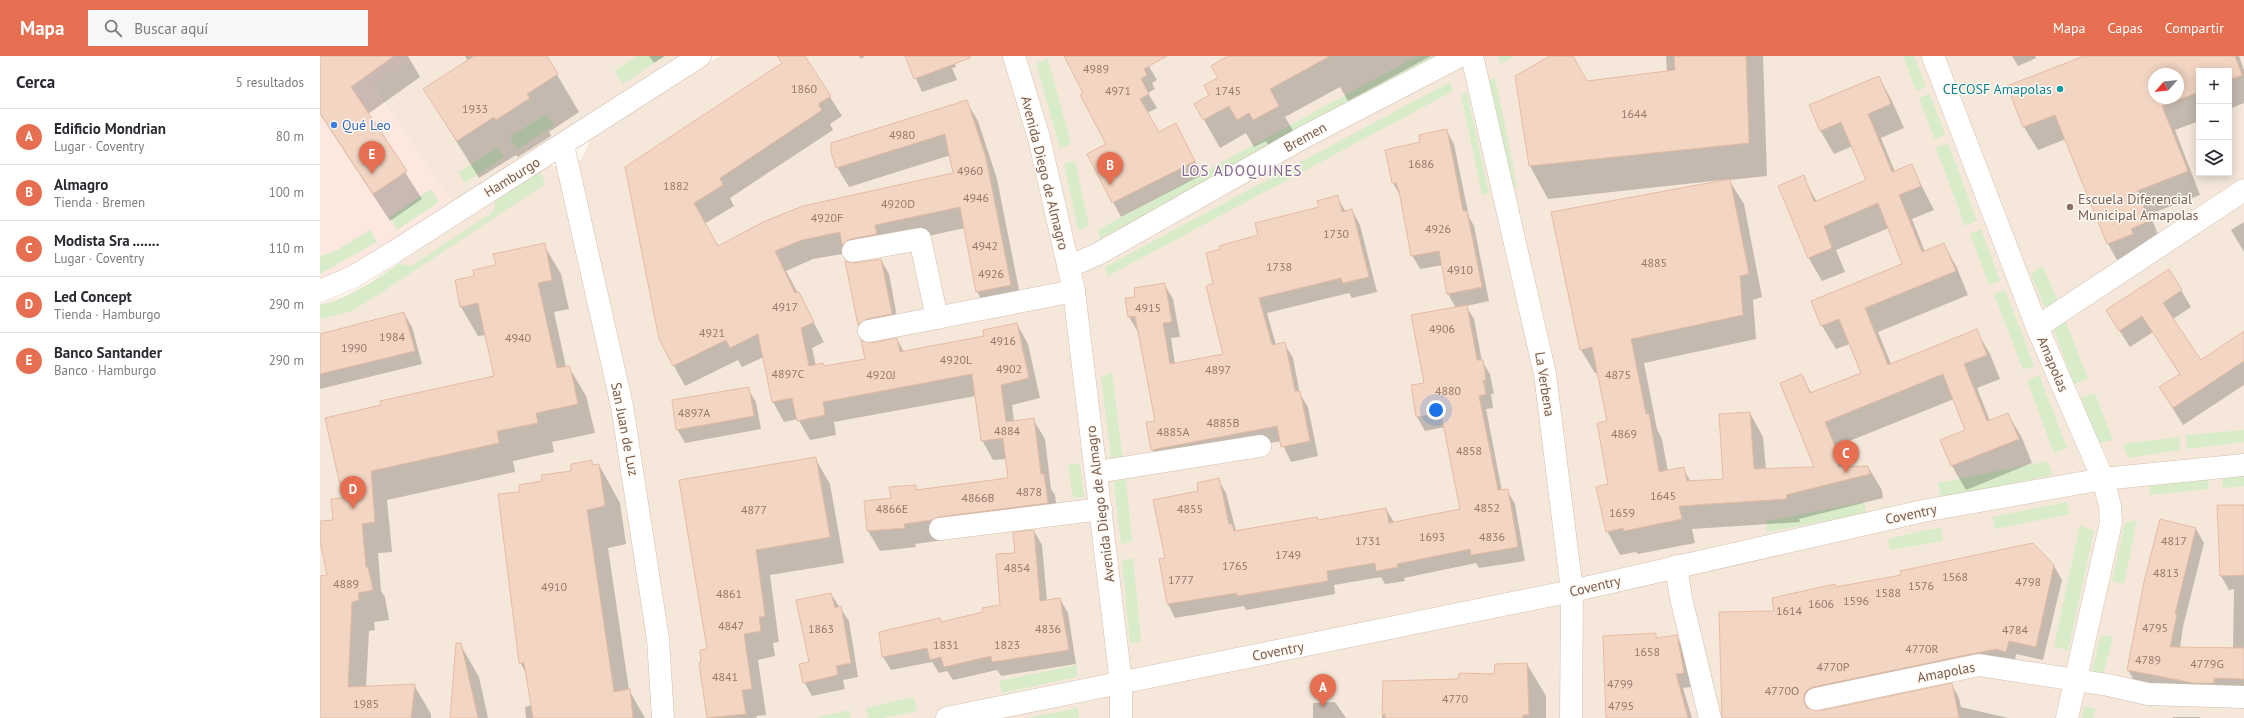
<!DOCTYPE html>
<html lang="es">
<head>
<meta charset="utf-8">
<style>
	:root { --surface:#fff; --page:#f7f7f7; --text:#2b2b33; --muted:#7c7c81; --line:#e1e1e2; --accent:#e76f51 }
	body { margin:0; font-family:"PT Sans",sans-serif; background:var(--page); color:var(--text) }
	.controls { position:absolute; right:12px; top:12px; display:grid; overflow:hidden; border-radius:0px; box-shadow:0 2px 10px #0003 }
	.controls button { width:36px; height:36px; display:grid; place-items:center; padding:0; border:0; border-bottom:1px solid var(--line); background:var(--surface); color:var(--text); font:20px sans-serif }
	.compass { position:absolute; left:1828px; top:12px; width:36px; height:36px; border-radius:50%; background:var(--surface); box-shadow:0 2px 10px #0003; rotate:243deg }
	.you { position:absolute; left:1116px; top:354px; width:14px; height:14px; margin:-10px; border:3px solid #fff; border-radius:50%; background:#1a73e8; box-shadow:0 0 0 6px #1a73e833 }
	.badge { display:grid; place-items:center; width:26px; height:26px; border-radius:50%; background:var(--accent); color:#fff; font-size:13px; font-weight:700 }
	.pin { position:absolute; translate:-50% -33px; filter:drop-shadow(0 1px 2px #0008) }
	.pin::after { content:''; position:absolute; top:21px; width:14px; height:12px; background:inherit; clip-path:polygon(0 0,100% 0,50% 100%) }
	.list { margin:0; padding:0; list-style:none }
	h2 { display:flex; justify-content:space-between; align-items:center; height:52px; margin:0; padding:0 16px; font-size:17px }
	h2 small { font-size:13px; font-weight:400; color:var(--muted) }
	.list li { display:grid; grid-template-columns:26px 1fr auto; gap:12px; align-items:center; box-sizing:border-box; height:56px; padding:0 16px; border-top:1px solid var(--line) }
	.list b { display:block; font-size:15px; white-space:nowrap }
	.list p { margin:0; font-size:13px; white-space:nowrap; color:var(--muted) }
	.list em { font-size:13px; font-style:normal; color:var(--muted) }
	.icon { flex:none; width:22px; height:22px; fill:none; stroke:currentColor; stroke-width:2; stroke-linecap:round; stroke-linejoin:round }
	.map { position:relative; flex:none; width:1924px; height:662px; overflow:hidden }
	header { display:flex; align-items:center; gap:24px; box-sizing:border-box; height:56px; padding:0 20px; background:var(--accent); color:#fff }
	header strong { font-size:19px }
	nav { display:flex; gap:22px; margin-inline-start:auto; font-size:14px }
	.search { width:280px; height:36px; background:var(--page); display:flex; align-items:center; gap:10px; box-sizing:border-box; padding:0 14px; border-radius:0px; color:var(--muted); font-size:15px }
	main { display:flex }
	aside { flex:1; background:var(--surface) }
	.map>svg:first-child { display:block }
	.residential { fill:#f5e8da; fill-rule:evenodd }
	.commercial { fill:#fde8e0 }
	.green { fill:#d8ecc9 }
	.shadow { fill:#0003; fill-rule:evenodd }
	.building { fill:#f3d5c3; stroke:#e6bba3; fill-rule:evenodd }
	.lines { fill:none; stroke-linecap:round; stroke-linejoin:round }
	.street-casing { stroke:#d1beb0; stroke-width:23 }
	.secondary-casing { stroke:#d6c0b0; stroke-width:23 }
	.street { stroke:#fff; stroke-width:22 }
	.secondary { stroke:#fff; stroke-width:22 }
	.culture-dot { fill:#0f9aa8; stroke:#fffaf3; stroke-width:1.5 }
	.shop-dot { fill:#3f7fe0; stroke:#fffaf3; stroke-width:1.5 }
	.education-dot { fill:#8d6e63; stroke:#fffaf3; stroke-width:1.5 }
	.labels { text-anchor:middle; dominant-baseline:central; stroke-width:3; stroke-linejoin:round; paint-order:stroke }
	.number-label { font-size:12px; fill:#987a6a }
	.culture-label { font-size:14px; fill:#0d838f; stroke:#fffaf3; text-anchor:end }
	.shop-label { font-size:14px; fill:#366cbe; stroke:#fffaf3; text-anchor:start }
	.street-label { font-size:14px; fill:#7a5c4d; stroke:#fffaf3 }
	.education-label { font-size:14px; fill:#785e54; stroke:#fffaf3; text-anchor:start }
	.neighbourhood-label { font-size:15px; letter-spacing:1px; fill:#846695; stroke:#fffaf3 }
</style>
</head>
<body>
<header>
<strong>Mapa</strong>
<div class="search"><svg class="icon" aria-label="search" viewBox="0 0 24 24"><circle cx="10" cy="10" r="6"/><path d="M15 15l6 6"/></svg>Buscar aquí</div>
<nav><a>Mapa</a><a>Capas</a><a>Compartir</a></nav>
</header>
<main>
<aside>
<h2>Cerca<small>5 resultados</small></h2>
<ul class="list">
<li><span class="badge">A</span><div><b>Edificio Mondrian</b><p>Lugar · Coventry</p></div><em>80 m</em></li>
<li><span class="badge">B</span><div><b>Almagro</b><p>Tienda · Bremen</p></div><em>100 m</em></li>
<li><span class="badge">C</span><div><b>Modista Sra .......</b><p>Lugar · Coventry</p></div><em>110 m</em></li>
<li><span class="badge">D</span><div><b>Led Concept</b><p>Tienda · Hamburgo</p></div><em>290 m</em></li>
<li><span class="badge">E</span><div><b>Banco Santander</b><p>Banco · Hamburgo</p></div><em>290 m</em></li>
</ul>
</aside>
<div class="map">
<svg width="1924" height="662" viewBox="0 0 1924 662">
	<rect width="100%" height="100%" fill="#fdf6ec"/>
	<g class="residential">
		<path d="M92,0H359L132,149L52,29Z"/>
		<path d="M400,0H1924V662H0V248L25,240L46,229L228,108L244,113L262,103L271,83ZM1879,15H1909V117H1879ZM1834,18H1858V42H1834Z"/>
	</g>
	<path class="commercial" d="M0,0H92L52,30L132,149L25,215L0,225Z"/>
	<g class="green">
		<path d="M317,0H344L303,28L294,15Z"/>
		<path d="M1097,0H1115L780,183L778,174Z"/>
		<path d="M1179,0H1195L1180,8Z"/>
		<path d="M1583,0H1594L1606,31L1596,35Z"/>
		<path d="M728,3L751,88L740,92L716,7Z"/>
		<path d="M1175,21L1197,130L1192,131L1169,24Z"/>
		<path d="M1130,26L1133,35L788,220L785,211Z"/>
		<path d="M1147,37L1169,137L1162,139L1141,39Z"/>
		<path d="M1610,38L1625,79L1614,83L1599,42Z"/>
		<path d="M226,58L234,69L197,93L190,81Z"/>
		<path d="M1628,87L1657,165L1645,170L1616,92Z"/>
		<path d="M177,91L184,101L145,127L138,117Z"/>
		<path d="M755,105L769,170L758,174L744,108Z"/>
		<path d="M221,116L225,128L56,240L32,255L0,263V249C29,244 55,224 79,208L91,210L173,156L176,144Z"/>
		<path d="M111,133L119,146L77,174L70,161Z"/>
		<path d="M1661,173L1680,225L1669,229L1650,178Z"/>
		<path d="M50,174L57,186L0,218V200L14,196Z"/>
		<path d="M1723,210L1739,248L1729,253L1724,250L1711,218Z"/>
		<path d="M1685,234L1714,310L1703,314L1674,238Z"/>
		<path d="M1744,261L1768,323L1754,328L1732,269Z"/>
		<path d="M792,317L803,406L792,408L781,321Z"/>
		<path d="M1719,319L1747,392L1734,397L1707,325Z"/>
		<path d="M1775,337L1793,384L1778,388L1761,342Z"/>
		<path d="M1924,374V386L1867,393L1866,379Z"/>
		<path d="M1859,381L1860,394L1808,402L1803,388Z"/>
		<path d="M1728,405L1733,419L1621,442L1618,427Z"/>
		<path d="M760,407L764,441L753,442L748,409Z"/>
		<path d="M1924,417V430L1902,432L1904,418Z"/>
		<path d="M1889,421L1888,433L1829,439L1830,429Z"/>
		<path d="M806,423L812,486L801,488L794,426Z"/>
		<path d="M1544,446L1546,457L1447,476L1446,465Z"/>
		<path d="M1747,446L1750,458L1675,473L1672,461Z"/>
		<path d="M1817,464L1804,528L1792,525L1805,467Z"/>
		<path d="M1760,469L1774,475L1748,595L1734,590Z"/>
		<path d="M1621,471L1623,485L1570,494L1568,483Z"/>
		<path d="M813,502L821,585L810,588L802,504Z"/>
		<path d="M1781,579L1793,581L1783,619L1771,617Z"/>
		<path d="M757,609V621L682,637L679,625Z"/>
		<path d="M594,641L597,655L564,662H548L546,652Z"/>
		<path d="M1764,650L1776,653L1773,662H1762Z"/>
		<path d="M758,652L759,662H707Z"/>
		<path d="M529,654L531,662H496Z"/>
	</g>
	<g class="shadow">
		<path d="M0,0H88L100,21L48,58L102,143L70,165L0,58Z"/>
		<path d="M145,0H226L259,56L229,76L231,80L198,101L196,99L159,122L104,33L148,5Z"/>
		<path d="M329,0H345L334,7Z"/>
		<path d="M473,0H484L522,60L510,68L513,74L410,142L414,150L384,168L398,192L634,118L631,99L529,131L517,111L646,45L658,65L677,123L702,249L669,256L657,236L645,172L566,189L534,208L561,204L569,218L579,271L547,282L539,269L527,206L535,208L528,197L493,203L466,215L504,286L492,292L496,310L503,308L505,311L546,304L551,288L577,283L584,296L666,281L697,268L708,288L720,342L692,349L694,365L713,363L725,383L731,433L735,439L739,467L630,480L623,484L595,488L596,491L560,495L548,475L572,443L595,430L598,435L689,423L686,403L673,404L662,384L656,340L514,366L516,379L490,384L478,363L464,366L453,346L444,301L422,311L418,304L365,330L354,310L340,282L306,111Z"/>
		<path d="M539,0H545L541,3Z"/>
		<path d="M586,0H632L636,11L632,12L637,24L602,36Z"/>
		<path d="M745,0H823L837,24L832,27L835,33L828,37L837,52L827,57L838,77L856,68L882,119L801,161L768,99L788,89Z"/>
		<path d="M910,0H1111L1028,45L1020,31L965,61L975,78L950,92L946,85L934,91L926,77L900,92L875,48L890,40Z"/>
		<path d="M1232,0H1252L1267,26L1347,16L1346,0H1443L1447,120L1409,124L1424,148L1442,241L1433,244L1436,283L1324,307L1337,373L1342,383L1348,416L1363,412L1371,426L1404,424L1430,357L1443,381L1446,414L1495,412L1482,320L1492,338L1542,318L1530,288L1516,293L1502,270L1492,245L1584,208L1569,172L1516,194L1525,216L1502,225L1488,201L1483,121L1497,146L1547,125L1533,90L1514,98L1500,74L1559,21L1572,45L1584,72L1561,82L1575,116L1591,109L1614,154L1592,163L1605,196L1624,188L1637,212L1648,239L1558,276L1571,308L1656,274L1670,298L1680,323L1657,332L1670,365L1688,358L1702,382L1712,407L1646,434L1632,410L1622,384L1647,374L1634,343L1517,390L1526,411H1548L1562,434L1563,442L1479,463L1480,466L1372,473L1375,487L1318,498L1316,496L1300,499L1287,475L1289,429L1288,366L1278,317H1275L1261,294L1402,126V124L1228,143L1210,110L1196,20Z"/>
		<path d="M1692,0H1715L1716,2L1698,10Z"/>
		<path d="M1767,0H1919L1924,14V47L1909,53V15H1879V65L1855,74L1880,139L1830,158L1842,189L1801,211L1788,188L1746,83L1718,94L1704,71ZM1834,18H1858V42H1834Z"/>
		<path d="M1126,74L1134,88L1149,161L1154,170L1169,245L1146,250L1154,263L1162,305L1170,318L1174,338H1171L1173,352L1166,353L1182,435L1187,434L1195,448L1205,505L1159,512L1156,507L1084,522L1085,525L1065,528L1061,521L1014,529L1015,538L926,554L924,550L855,562L848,548L840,504L846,503L880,436L898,423L906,437L916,475L997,462L999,465L1066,453L1074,466L1141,454L1125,371L1105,375L1097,361L1105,328L1136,252L1128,238L1123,209L1100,213L1092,199L1081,141L1073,127L1102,87Z"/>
		<path d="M1017,141L1026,156L1032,154L1040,169L1057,236L1032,242L1029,237L947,257L956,289L964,287L973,302L980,338L988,351L998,400L971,406L961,385L841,408L832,393L836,365L818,276L809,261L817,241L844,228L853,243L860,281L851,282L855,308L905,299L895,228L939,180L1000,152Z"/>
		<path d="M1924,166V196L1911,174Z"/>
		<path d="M224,189L241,218L249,253L234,256L246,311H249L266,340L275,377L232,386L234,396L193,405L195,416L67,444L72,496L58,497L61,535L65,541L69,564L54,566L55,574L49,575L46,631L94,629L111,658V662H0V521L8,520L0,466L14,465L62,350L175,320L166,279L158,280L141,251L136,225L155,221Z"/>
		<path d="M1849,214L1871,251L1853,263L1880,305L1924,277V329L1863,369L1840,332L1860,319L1833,276L1810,291L1797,271Z"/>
		<path d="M84,257L92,271L102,308L0,333V279Z"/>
		<path d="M428,333L436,346L441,373L365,387L357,373Z"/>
		<path d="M495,402L510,428L524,507L450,519L459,586L453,587L455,600L438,604L446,659L436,660L437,662H388L380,607L388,594L360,425Z"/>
		<path d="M271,405L274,410L279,409L300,447L306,488L288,492L309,634L325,662H206L205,651L212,649L207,619L200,606L201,436L252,416Z"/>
		<path d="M1924,450V636L1816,628L1808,614L1876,473L1884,487L1863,571L1860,592L1913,593L1914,533L1909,534L1901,520Z"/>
		<path d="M714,475L722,489L727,545L740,543L748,557L756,608L681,620L677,614L633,624L627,615L619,617L612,606L571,614L563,601L620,563L622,567L664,556L681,550L696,498Z"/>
		<path d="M1734,510L1742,524L1723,604L1696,598L1694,609L1495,648L1491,654L1498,656L1632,629L1639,642L1641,651L1688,662H1403L1456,556L1515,529L1517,532Z"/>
		<path d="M511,538L529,565L538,621L523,624L525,633L492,640L484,626Z"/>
		<path d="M1356,580L1364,593L1371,631L1363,632L1372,662H1345Z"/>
		<path d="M140,588L159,621L168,662H131Z"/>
		<path d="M1207,608L1226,640V662H1062L1064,626L1138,624L1175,619Z"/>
		<path d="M1015,646L1026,662H993V647Z"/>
		<rect x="1853" y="661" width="27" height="1"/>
	</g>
	<g class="building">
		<path d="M0,0H74L31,31L87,115L53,138L0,57Z"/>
		<path d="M154,0H227L238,18L207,38L210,42L176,64L174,61L137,85L103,33Z"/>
		<path d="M457,0H485L511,40L498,48L502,54L400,122L403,129L374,147L398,190L443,166L483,150L633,117L625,78L516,112L511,96V87L647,44L666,102L691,229L656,236L640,151L555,169L557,178L530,183L522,189L520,176L482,184L455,195L475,237L479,236L494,266L481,272L489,310L503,307L504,310L545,303L541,284L551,287L577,282L580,296L664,280L663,274L697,267L709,322L681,329L686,366L714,362L721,418H724L728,447L618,461L612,464L584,468L585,472L547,475L544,445L571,442L569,431L596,429V434L688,422L683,382L661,385L652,318L503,346L505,359L477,365L472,342L452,346L438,278L410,292L406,284L353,310L339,283L305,111L462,7Z"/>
		<path d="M585,0H650V2L594,23Z"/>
		<path d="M744,0H847L824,13L827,19L821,23L829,38L820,43L839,76L856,67L875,105L792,147L767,98L786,88L760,39L763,37Z"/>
		<path d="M908,0H1010L950,33L959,50L933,64L929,57L917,64L909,50L883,64L874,48L889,39L884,29L898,22L891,10Z"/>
		<path d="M1230,0H1253L1267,25L1355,14L1354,0H1426L1429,87L1209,110L1195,20Z"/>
		<path d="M1764,0H1915L1922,19L1909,24V15H1879V36L1842,50L1868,115L1817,135L1829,165L1811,173L1813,178L1787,188L1735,59L1703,71L1687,30ZM1834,18H1858V42H1834Z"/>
		<path d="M1559,20L1571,48L1548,58L1572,116L1592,108L1601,130L1579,139L1602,196L1624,187L1636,215L1545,252L1568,309L1657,273L1667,299L1644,308L1667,365L1688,357L1699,383L1631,410L1620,384L1645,374L1623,318L1505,366L1518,398V411L1548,410L1550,418L1466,439L1467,443L1359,450L1362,463L1304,475L1303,472L1286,476L1276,431L1288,428L1277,367L1287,365L1272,291L1260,294L1231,156L1410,123L1429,218L1420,220L1423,259L1311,283L1326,358H1329L1339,416L1364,411L1367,425L1403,423L1399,358L1430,356L1434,413L1494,411L1460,327L1482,318L1490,337L1541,317L1519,263L1501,270L1491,245L1582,208L1558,147L1504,170L1512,192L1488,202L1458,130L1484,119L1494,146L1546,124L1521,66L1500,75L1489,49Z"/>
		<path d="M1127,73L1143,155H1147L1162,231L1127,238L1119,195L1091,200L1079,135L1076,127H1072L1065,94L1100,86L1099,79Z"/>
		<path d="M1018,139L1022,156L1032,153L1049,221L1023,227L1021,222L939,242L952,289L965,286L975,335H980L990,385L961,391L957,370L831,394L826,366L835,365L815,260L808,261L805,242L815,241L814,232L845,227L852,266L843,267L850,308L903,298L886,230L893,227L886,197L900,193L899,190L938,179L935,167L999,151L997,145Z"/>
		<path d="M225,187L232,224L218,227L237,312L250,310L258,348L216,357L218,367L177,375L179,387L51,415L55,466L42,468L46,511H48L53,534L38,537L39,544L32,546L28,631L95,628L91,662H0V520L7,519L0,485V465L13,464L11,443L23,442L5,362L61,349L60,345L174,320L158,247L140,251L135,224L154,220L153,214L176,209L173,198Z"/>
		<path d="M561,203L572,258L547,263L538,269L525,205L535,207Z"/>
		<path d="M1849,213L1862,234L1843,247L1881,304L1924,275V305L1853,352L1839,331L1860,318L1822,260L1799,275L1786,254Z"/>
		<path d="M1147,249L1157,304H1163L1166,324H1163L1166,338L1159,340L1178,434L1188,433L1198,491L1151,499L1150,493L1077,508L1078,511L1056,515L1055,507L1007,515L1008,525L917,540V537L847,548L839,503L845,502L833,444L878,435L877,427L899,422L909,468H912L914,475L997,461L998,464L1066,452L1069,467L1140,453L1121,357L1096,361L1091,329L1104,327L1091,259Z"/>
		<path d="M84,256L95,295L0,318V278Z"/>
		<path d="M429,331L434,360L356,374L352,344Z"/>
		<path d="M496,401L510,481L436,494L445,560L439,561L441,575L424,578L432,633L422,634L426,658L387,662L379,607L381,606L380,594L387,593L359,424Z"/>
		<path d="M272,404V409L279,408L285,450L267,454L294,636L310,633L313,662H213L204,607H199L178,438L199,436V429L222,425L221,419L251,415V408Z"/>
		<path d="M1897,449H1924V519L1900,520Z"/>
		<path d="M1840,463L1876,472L1855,558H1857L1850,591L1924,592V623L1894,622V627H1874L1807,614L1824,526Z"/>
		<path d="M714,474L720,545L740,542L749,594L672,606L671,600L624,611L621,601L610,604L607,592L562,601L559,576L620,562L621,566L663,556L662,552L680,549L676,498L695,497L693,476Z"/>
		<path d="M1713,487L1734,509L1716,591L1689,585L1686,596L1676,593L1656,597L1493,631L1487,634L1484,639V646L1487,652L1499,655L1632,627L1639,662H1402L1399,556L1454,555L1452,542L1515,528L1516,531L1581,519L1580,515Z"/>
		<path d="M511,537L515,552L521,550L531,607L516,610L518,619L483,627L479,608L489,606L476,544Z"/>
		<path d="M1336,577V582L1357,579L1364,617L1356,618L1368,662H1286L1283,580Z"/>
		<path d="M136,587H141L158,662H130Z"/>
		<path d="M1207,607L1209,659H1203V662H1065V658L1062,659L1063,625L1138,623L1139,617L1174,618L1175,608Z"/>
	</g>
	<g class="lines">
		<g class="street-casing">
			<g id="street">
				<path d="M1152,0L1225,318L1252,535L1251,662"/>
				<path d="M243,89L302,350L338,583L343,662"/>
				<path d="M533,195L600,183L617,262"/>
				<path d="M748,211L778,198L986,80L1140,0"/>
				<path d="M0,235L33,221L74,196L380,0"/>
				<path d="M1717,271L1924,134"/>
				<path d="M549,275L754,235"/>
				<path d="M777,416L940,390"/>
				<path d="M620,473L781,453"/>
				<path d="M1356,510L1361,542L1390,662"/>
				<path d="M1496,643L1659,609L1788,629L1828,638L1924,641"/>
			</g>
		</g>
		<g class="secondary-casing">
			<g id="secondary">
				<path d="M694,0L719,82L754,235L801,627V662"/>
				<path d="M1613,0L1717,271L1783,423L1790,450L1791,466L1747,662"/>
				<path d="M627,662L1252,535L1603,455L1783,423L1924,409"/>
			</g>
		</g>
		<use href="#street" class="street"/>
		<use href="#secondary" class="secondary"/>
	</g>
	<circle class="culture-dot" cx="1740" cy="33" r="4"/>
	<circle class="shop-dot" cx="14" cy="69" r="4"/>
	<circle class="education-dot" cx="1750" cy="151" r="4"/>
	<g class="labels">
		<g class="number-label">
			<text x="776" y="12">4989</text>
			<text x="484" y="32">1860</text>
			<text x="798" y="34">4971</text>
			<text x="908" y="34">1745</text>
			<text x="155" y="52">1933</text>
			<text x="1314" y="57">1644</text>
			<text x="582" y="78">4980</text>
			<text x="1101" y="107">1686</text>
			<text x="650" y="114">4960</text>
			<text x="356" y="129">1882</text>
			<text x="656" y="141">4946</text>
			<text x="578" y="147">4920D</text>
			<text x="507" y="161">4920F</text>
			<text x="1118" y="172">4926</text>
			<text x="1016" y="177">1730</text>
			<text x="665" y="189">4942</text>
			<text x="1334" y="206">4885</text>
			<text x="959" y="210">1738</text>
			<text x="1140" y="213">4910</text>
			<text x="671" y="217">4926</text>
			<text x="465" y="250">4917</text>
			<text x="828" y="251">4915</text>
			<text x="1122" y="272">4906</text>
			<text x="392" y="276">4921</text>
			<text x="72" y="280">1984</text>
			<text x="198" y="281">4940</text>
			<text x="683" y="284">4916</text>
			<text x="34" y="291">1990</text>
			<text x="636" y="303">4920L</text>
			<text x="689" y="312">4902</text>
			<text x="898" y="313">4897</text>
			<text x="468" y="317">4897C</text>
			<text x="561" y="318">4920J</text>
			<text x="1298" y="318">4875</text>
			<text x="1128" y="334">4880</text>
			<text x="374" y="356">4897A</text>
			<text x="903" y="366">4885B</text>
			<text x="687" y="374">4884</text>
			<text x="853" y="375">4885A</text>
			<text x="1304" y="377">4869</text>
			<text x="1149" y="394">4858</text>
			<text x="709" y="435">4878</text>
			<text x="1343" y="439">1645</text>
			<text x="658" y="441">4866B</text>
			<text x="1167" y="451">4852</text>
			<text x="572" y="452">4866E</text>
			<text x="870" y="452">4855</text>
			<text x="434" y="453">4877</text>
			<text x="1302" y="456">1659</text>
			<text x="1112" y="480">1693</text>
			<text x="1172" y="480">4836</text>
			<text x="1048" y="484">1731</text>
			<text x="1854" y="484">4817</text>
			<text x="968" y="498">1749</text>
			<text x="915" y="509">1765</text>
			<text x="697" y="511">4854</text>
			<text x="1846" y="516">4813</text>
			<text x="1635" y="520">1568</text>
			<text x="861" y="523">1777</text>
			<text x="1708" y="525">4798</text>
			<text x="26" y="527">4889</text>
			<text x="1601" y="529">1576</text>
			<text x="234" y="530">4910</text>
			<text x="1568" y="536">1588</text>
			<text x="409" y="537">4861</text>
			<text x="1536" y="544">1596</text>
			<text x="1501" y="547">1606</text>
			<text x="1469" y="554">1614</text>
			<text x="411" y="569">4847</text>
			<text x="1835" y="571">4795</text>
			<text x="501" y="572">1863</text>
			<text x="728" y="572">4836</text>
			<text x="1695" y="573">4784</text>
			<text x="626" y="588">1831</text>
			<text x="687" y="588">1823</text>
			<text x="1602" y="592">4770R</text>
			<text x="1327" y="595">1658</text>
			<text x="1828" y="603">4789</text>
			<text x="1887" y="607">4779G</text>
			<text x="1513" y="610">4770P</text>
			<text x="405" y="620">4841</text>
			<text x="1300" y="627">4799</text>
			<text x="1462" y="634">4770O</text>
			<text x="1135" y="642">4770</text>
			<text x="46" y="647">1985</text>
			<text x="1301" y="649">4795</text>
		</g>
		<g class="culture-label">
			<text x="1732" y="33">CECOSF Amapolas</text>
		</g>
		<g class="shop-label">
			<text x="22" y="69">Qué Leo</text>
		</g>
		<g class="street-label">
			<text transform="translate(985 81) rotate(-29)">Bremen</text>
			<text transform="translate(725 117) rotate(76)">Avenida Diego de Almagro</text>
			<text transform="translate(192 121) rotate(-32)">Hamburgo</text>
			<text transform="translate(1733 308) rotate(67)">Amapolas</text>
			<text transform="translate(1225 328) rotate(81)">La Verbena</text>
			<text transform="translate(305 373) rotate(79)">San Juan de Luz</text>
			<text transform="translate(780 448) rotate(-97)">Avenida Diego de Almagro</text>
			<text transform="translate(1591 458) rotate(-12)">Coventry</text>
			<text transform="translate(1275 530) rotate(-13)">Coventry</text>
			<text transform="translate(958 595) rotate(-11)">Coventry</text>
			<text transform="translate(1626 616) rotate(-11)">Amapolas</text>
		</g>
		<g class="education-label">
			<text x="1758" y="143">Escuela Diferencial<tspan x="1758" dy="16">Municipal Amapolas</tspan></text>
		</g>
		<g class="neighbourhood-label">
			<text x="922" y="114">LOS ADOQUINES</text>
		</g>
	</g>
</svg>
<div class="controls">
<button>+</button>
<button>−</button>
<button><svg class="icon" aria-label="layers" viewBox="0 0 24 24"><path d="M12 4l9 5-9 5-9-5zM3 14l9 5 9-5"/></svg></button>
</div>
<svg class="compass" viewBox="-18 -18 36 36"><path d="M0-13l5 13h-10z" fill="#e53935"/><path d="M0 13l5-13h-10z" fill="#7c7c81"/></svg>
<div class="you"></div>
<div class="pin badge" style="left:1003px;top:651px">A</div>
<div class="pin badge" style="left:790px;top:129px">B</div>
<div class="pin badge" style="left:1526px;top:417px">C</div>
<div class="pin badge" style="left:33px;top:453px">D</div>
<div class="pin badge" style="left:52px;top:118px">E</div>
</div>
</main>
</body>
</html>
